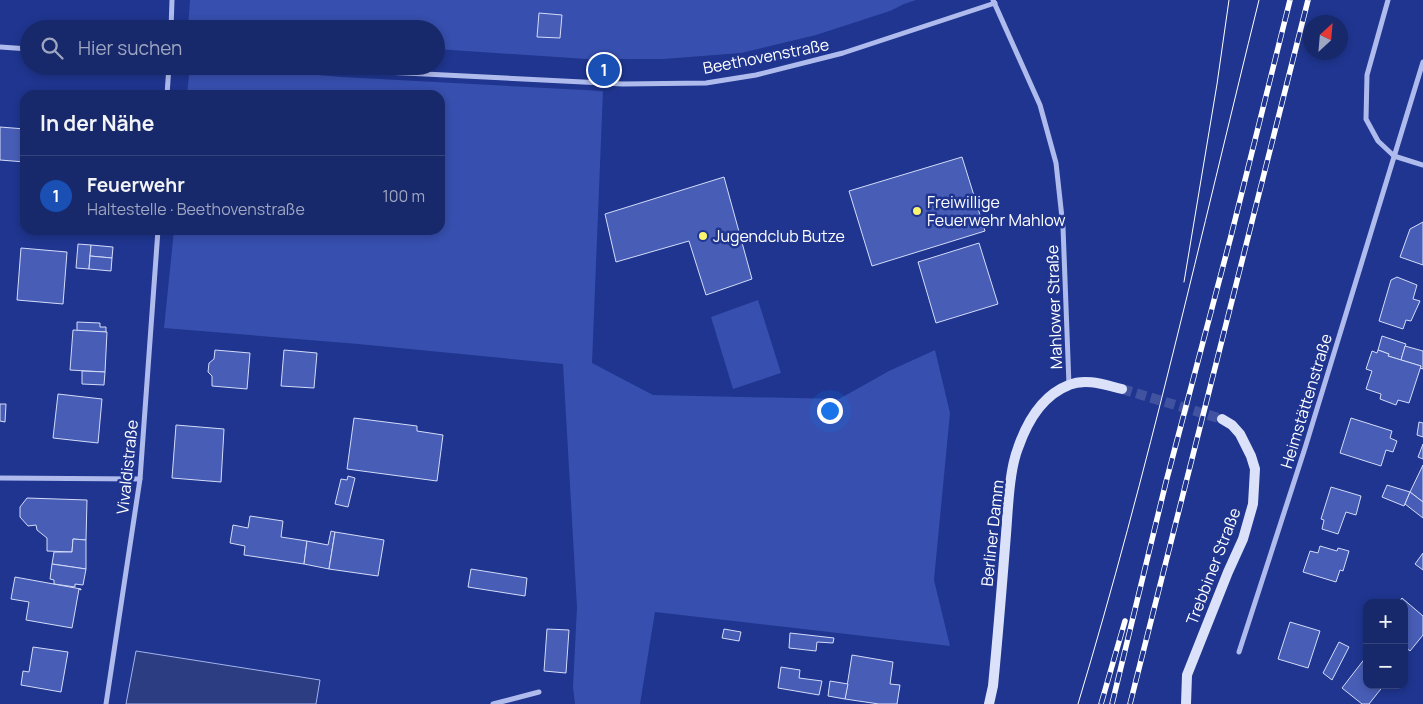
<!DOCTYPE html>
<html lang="de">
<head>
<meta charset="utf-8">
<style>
	:root { --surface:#17286b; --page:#243473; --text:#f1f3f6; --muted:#9ea6c1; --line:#36447e; --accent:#95b2f1 }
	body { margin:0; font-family:Manrope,sans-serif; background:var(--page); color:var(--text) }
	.controls { position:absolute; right:15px; bottom:15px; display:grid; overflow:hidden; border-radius:10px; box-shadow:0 2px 8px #0003 }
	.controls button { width:45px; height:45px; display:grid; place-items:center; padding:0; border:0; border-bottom:1px solid var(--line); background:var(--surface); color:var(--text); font:25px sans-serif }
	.compass { position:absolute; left:1303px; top:15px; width:45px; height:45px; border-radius:50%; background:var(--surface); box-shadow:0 2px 8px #0003; rotate:26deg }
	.you { position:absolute; left:829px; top:410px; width:18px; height:18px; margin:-12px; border:4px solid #fff; border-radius:50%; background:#1a73e8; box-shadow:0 0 0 8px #1a73e833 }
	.badge { display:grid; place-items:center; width:32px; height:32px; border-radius:50%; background:var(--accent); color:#fff; font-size:16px; font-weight:700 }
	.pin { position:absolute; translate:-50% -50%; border:2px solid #fff; box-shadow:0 1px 5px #0006 }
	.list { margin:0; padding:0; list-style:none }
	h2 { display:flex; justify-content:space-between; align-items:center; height:65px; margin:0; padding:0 20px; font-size:21px }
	h2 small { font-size:16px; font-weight:400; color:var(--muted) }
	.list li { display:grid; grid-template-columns:32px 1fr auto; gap:15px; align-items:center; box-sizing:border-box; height:80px; padding:0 20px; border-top:1px solid var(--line) }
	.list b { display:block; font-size:19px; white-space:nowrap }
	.list p { margin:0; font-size:16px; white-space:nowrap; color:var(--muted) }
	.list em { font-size:16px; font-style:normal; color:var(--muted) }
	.icon { flex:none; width:28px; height:28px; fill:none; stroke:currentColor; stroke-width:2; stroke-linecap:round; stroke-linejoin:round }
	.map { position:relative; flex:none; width:1423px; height:704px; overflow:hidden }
	.search { position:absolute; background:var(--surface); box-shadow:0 2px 8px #0003; left:20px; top:20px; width:425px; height:55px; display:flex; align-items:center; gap:12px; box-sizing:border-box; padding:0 18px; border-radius:28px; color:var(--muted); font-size:19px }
	.panel { position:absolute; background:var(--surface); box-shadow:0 2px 8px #0003; left:20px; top:90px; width:425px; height:145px; border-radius:15px }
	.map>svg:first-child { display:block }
	.green { fill:#374fae }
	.water { fill:#2c3d81; stroke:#a2b3ee }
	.building { fill:#485eb6; stroke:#d4dcf9 }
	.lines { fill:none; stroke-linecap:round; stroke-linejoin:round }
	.secondary-tunnel { stroke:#4153a0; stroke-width:10; stroke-dasharray:10 5; stroke-linecap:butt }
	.minor { stroke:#afbbed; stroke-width:5 }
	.secondary { stroke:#dbe1f9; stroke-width:10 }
	.tram { stroke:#fff; stroke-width:1 }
	.rail-casing { stroke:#fff; stroke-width:5.5 }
	.rail { stroke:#1f358f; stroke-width:4; stroke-dasharray:11; stroke-linecap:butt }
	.poi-dot { fill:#faf56f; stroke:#1f358f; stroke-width:2 }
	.labels { text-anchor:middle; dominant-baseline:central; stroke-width:5; stroke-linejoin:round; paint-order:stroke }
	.street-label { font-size:16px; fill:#fff; stroke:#1f358f }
	.poi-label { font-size:16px; fill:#fff; stroke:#1f358f; text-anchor:start }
</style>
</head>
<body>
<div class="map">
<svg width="1423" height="704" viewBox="0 0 1423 704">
	<rect width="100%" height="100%" fill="#1f358f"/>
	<g class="green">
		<path d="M190,0H916L904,4L890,11L816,35L741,53L663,59H587L436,49V29H188Z"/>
		<path d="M190,66H215L342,77L603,91L592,363L653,395L839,399L889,371L935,350L950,413L934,580L950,646L655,612L640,704H575L573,687L577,607L563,364L358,344L164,328L174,230H440V95H187Z"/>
		<path d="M758,300L781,373L733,389L711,317Z"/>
	</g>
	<path class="water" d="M136,651L320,680L316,704H126Z"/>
	<g class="building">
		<path d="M539,13L562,15L560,38L537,37Z"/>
		<path d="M0,127L25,129V162L0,160Z"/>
		<path d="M962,157L985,231L872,266L849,191Z"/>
		<path d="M724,177L752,279L706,295L689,241L616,262L605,214Z"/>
		<path d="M1423,222V265L1400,257L1410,229Z"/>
		<path d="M979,243L998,304L936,323L918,262Z"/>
		<path d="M78,244L91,245L89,269L76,268Z"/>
		<path d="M91,245L113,247L112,258L90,256Z"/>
		<path d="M21,248L67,252L63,304L17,300Z"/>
		<path d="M90,256L112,258L111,271L89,269Z"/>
		<path d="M1397,277L1417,285L1413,299L1420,301L1411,321L1406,320L1403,329L1379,321L1391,280Z"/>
		<path d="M77,322L100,323V327H106V332L77,331Z"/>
		<path d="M73,330L107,332L105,372L70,370Z"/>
		<path d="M1382,336L1406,344L1401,360L1388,356L1389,354L1378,350Z"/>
		<path d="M1405,346L1423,351V369L1420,368L1421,366L1401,360Z"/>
		<path d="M215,350L250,353L247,389L212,386V376L208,372L209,363L214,359Z"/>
		<path d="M284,350L317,353L314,388L281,386Z"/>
		<path d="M1378,350L1389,354L1388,356L1421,366L1409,403L1398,400L1396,405L1380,399L1381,394L1366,389L1372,371L1366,369L1372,351L1377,353Z"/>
		<path d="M82,371L105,372L104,385L82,384Z"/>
		<path d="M58,394L102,399L98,443L53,438Z"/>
		<path d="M0,404H6L5,422L0,421Z"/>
		<path d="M354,418L417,426V431L443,435L437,481L347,469Z"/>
		<path d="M1351,418L1392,431L1390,438L1397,441L1393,452L1386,450L1381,466L1340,453Z"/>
		<path d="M1419,422L1423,423V437L1417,435Z"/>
		<path d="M176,425L224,429L221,482L172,478Z"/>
		<path d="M1423,444V459L1418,457Z"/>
		<path d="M1423,465V502L1410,492Z"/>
		<path d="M348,476L355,478L348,507L335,504L341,479L347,480Z"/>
		<path d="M1387,485L1410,492L1404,506L1382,497Z"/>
		<path d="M1331,487L1361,496L1356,515L1346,512L1338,534L1322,529L1324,520L1321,519Z"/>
		<path d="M1410,492L1423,502V518L1405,504Z"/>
		<path d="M27,498L87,500L86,540L73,539L72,552L47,551V538L37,530L36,525L28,526L20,517V507Z"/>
		<path d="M250,516L283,521L281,537L307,541L304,564L244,555L245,546L230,543L233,525L248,528Z"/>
		<path d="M331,531L335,532L329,569L304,564L307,541L328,545Z"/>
		<path d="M335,532L384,540L378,576L329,569Z"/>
		<path d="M73,539L86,540V569L52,564L54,552H72Z"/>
		<path d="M1320,546L1337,551L1338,548L1349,551L1343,571L1340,570L1336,582L1303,572L1310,551L1318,553Z"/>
		<path d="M1423,553V570L1415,564Z"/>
		<path d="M52,564L86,569L83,585L75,584V587L54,584V580L50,579Z"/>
		<path d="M471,569L527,578L525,596L468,587Z"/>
		<path d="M15,577L81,589V590L79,589L72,628L26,620L29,602L11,599Z"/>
		<path d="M1402,598L1423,616V635L1410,651L1404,646V603H1398Z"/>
		<path d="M1290,622L1320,631L1308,668L1278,659Z"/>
		<path d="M547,629L569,630L566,673L544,671Z"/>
		<path d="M724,629L741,632L739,641L722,638Z"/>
		<path d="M790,633L834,638L833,643L817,642L816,651L789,648Z"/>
		<path d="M1339,642L1349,647L1332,680L1323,673Z"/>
		<path d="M33,647L68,652L61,692L21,685L23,671L29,672Z"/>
		<path d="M852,655L893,662L890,684L900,685L897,704H879L845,699Z"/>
		<path d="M1366,657L1367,685H1384L1369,704H1362L1342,688Z"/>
		<path d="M781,667L800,670L799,678L822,681L819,695L778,688Z"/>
		<path d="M830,681L848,684L845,699L828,696Z"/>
	</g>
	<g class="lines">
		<path class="secondary-tunnel" d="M1122,389L1222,419"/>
		<g class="minor">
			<path d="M993,0L1040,105L1056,163L1063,227L1069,385"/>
			<path d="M1388,0L1367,75L1366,119L1378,141L1394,156L1423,165"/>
			<path d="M171,29L172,0"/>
			<path d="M0,47L29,49"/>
			<path d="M264,66L623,84L706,83L756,75L843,53L995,3"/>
			<path d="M167,95L169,66"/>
			<path d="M0,478L140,479"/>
			<path d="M1239,652L1305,448L1423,62"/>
			<path d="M106,704L140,479L158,230"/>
			<path d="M493,704L539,692"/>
		</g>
		<g class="secondary">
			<path d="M989,704L993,686C998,635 1002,585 1006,534C1008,509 1009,471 1018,448C1027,422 1043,395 1069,385C1086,378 1105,385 1122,389"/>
			<path d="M1186,704L1187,675L1228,572L1243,539L1253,504L1255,469L1251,456L1240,434L1232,425L1222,419"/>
		</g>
		<g class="tram">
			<path d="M1184,282L1217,84L1229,0"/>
			<path d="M1078,704C1148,472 1201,235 1259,0"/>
		</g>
		<g class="rail-casing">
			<g id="rail">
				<path d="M1101,704L1125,621"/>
				<path d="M1112,704L1166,482L1231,236L1290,0"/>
				<path d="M1130,704L1308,0"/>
			</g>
		</g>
		<use href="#rail" class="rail"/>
	</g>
	<g class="poi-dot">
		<circle cx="917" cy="211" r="5"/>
		<circle cx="703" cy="236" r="5"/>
	</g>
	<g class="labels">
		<g class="street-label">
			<text transform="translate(766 56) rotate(-11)">Beethovenstraße</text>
			<text transform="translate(1054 307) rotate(-92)">Mahlower Straße</text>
			<text transform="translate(1306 401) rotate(-73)">Heimstättenstraße</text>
			<text transform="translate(127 467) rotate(-84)">Vivaldistraße</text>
			<text transform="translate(992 533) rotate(-84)">Berliner Damm</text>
			<text transform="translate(1213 566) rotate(-69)">Trebbiner Straße</text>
		</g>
		<g class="poi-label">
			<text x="927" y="202">Freiwillige<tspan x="927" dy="18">Feuerwehr Mahlow</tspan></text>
			<text x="713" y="236">Jugendclub Butze</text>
		</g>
	</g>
</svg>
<div class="controls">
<button>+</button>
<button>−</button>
</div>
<svg class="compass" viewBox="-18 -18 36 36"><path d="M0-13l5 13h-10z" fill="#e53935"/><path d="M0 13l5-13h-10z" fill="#9ea6c1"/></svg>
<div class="you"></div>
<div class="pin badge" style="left:604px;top:70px;background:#1a4fb4">1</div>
<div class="search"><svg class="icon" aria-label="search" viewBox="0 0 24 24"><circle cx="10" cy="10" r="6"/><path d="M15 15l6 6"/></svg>Hier suchen</div>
<section class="panel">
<h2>In der Nähe<small></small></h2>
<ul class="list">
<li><span class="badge" style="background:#1a4fb4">1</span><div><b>Feuerwehr</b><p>Haltestelle · Beethovenstraße</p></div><em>100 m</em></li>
</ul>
</section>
</div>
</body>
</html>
